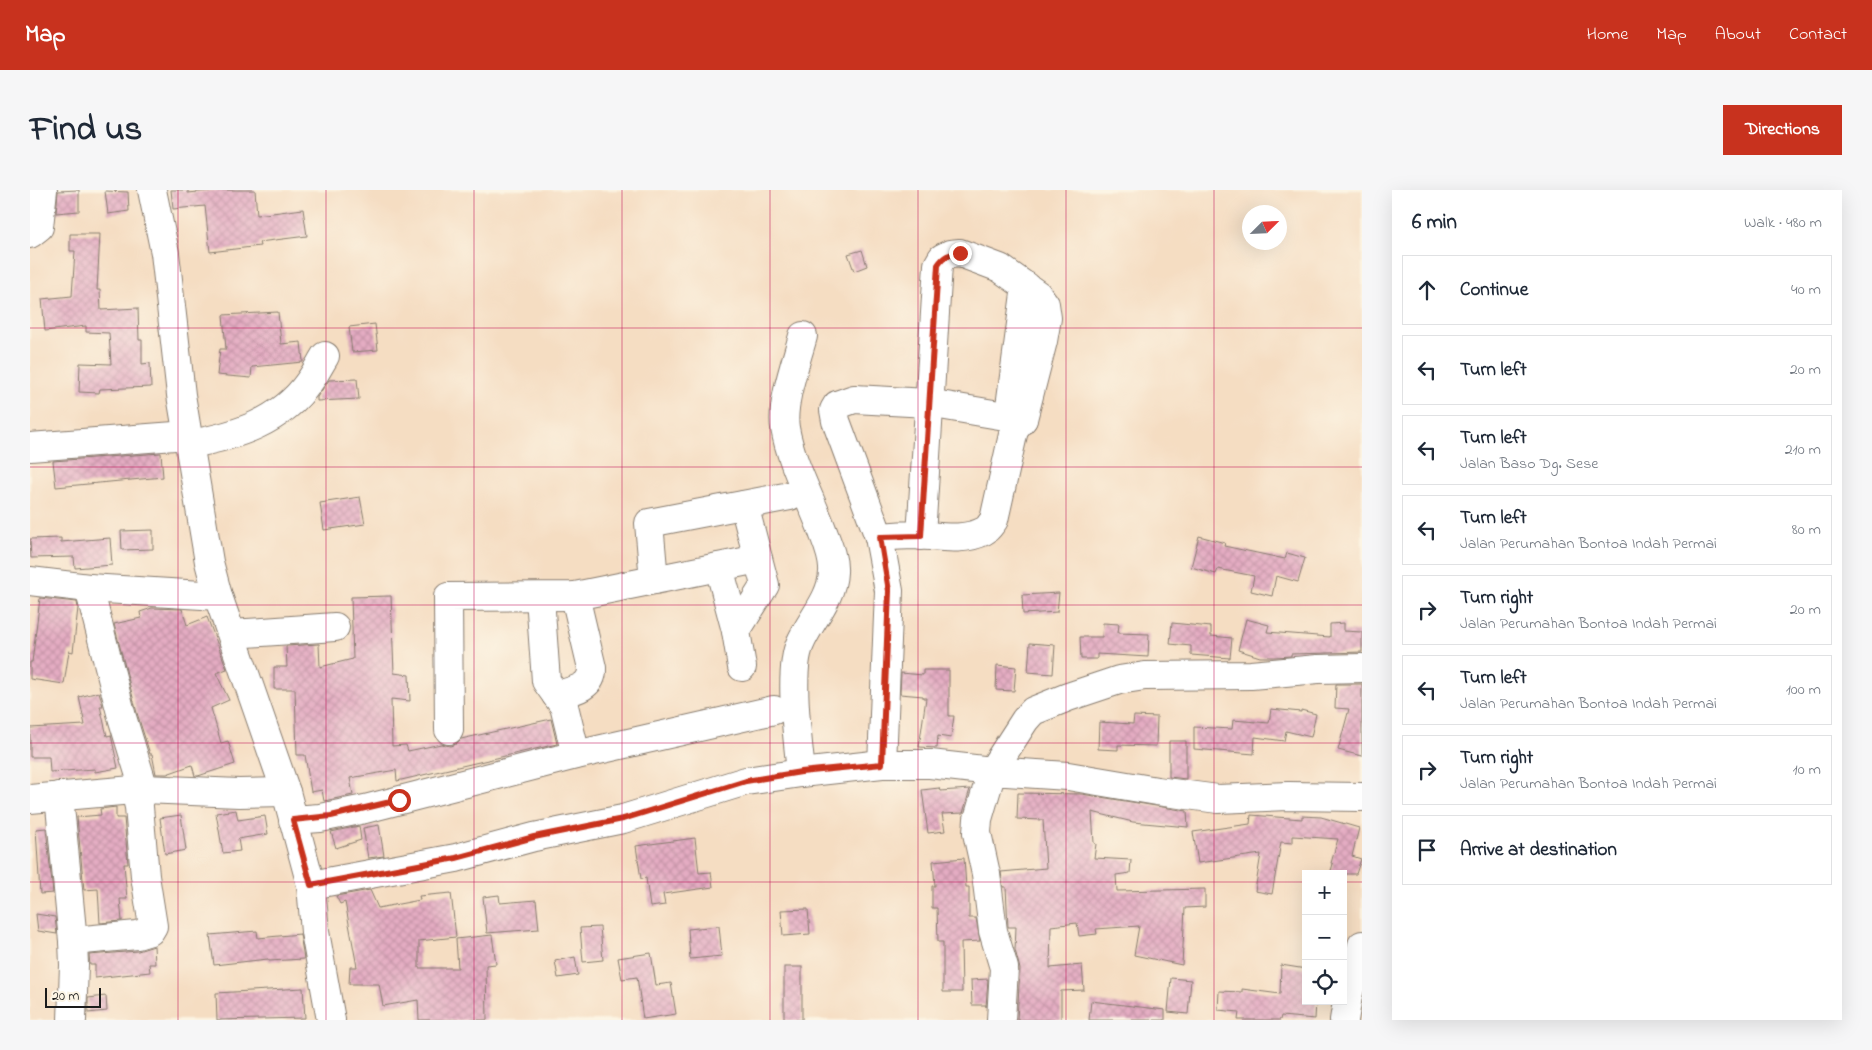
<!DOCTYPE html>
<html lang="en">
<head>
<meta charset="utf-8">
<style>
	:root { --surface:#fff; --page:#f6f6f7; --text:#1f2937; --muted:#747a83; --line:#e0e1e3; --accent:#c8321e }
	body { margin:0; font-family:"Indie Flower",sans-serif; background:var(--page); color:var(--text) }
	.controls { position:absolute; right:15px; bottom:15px; display:grid; overflow:hidden; border-radius:0px; box-shadow:0 5px 20px #0002 }
	.controls button { width:45px; height:45px; display:grid; place-items:center; padding:0; border:0; border-bottom:1px solid var(--line); background:var(--surface); color:var(--text); font:25px sans-serif }
	.compass { position:absolute; left:1212px; top:15px; width:45px; height:45px; border-radius:50%; background:var(--surface); box-shadow:0 5px 20px #0002; rotate:66deg }
	.scale { position:absolute; left:15px; bottom:12px; width:56px; box-sizing:border-box; padding-left:5px; border:2px solid #1c1c1c; border-top:0; font-size:14px; line-height:18px; white-space:nowrap; color:#1c1c1c; -webkit-text-stroke:4px #fcf5e5; paint-order:stroke }
	.stop { position:absolute; width:15px; height:15px; margin:-11px; border:4px solid #c8321e; border-radius:50%; background:#fff }
	.stop.end { background:#c8321e; border-color:#fff; box-shadow:0 1px 5px #0008 }
	.list { margin:0; padding:0; list-style:none }
	h2 { display:flex; justify-content:space-between; align-items:center; height:65px; margin:0; padding:0 20px; font-size:21px }
	h2 small { font-size:16px; font-weight:400; color:var(--muted) }
	.list li { display:grid; grid-template-columns:32px 1fr auto; gap:15px; align-items:center; box-sizing:border-box; height:70px; margin:0 10px 10px; padding:0 10px; border:1px solid var(--line); border-radius:0px }
	.list b { display:block; font-size:19px; white-space:nowrap }
	.list p { margin:0; font-size:16px; white-space:nowrap; color:var(--muted) }
	.list em { font-size:16px; font-style:normal; color:var(--muted) }
	.icon { flex:none; width:28px; height:28px; fill:none; stroke:currentColor; stroke-width:2; stroke-linecap:round; stroke-linejoin:round }
	.map { position:relative; flex:none; width:1332px; height:830px; overflow:hidden; border-radius:0px }
	header { display:flex; align-items:center; gap:30px; box-sizing:border-box; height:70px; padding:0 25px; background:var(--accent); color:#fff }
	header strong { font-size:24px }
	nav { display:flex; gap:28px; margin-inline-start:auto; font-size:18px }
	.intro { display:flex; align-items:center; justify-content:space-between; box-sizing:border-box; height:120px; padding:0 30px }
	h1 { margin:0; font-size:35px }
	.button { padding:12px 22px; border-radius:0px; background:var(--accent); color:#fff; font-size:18px; font-weight:700 }
	main { display:flex; gap:30px; padding:0 30px }
	aside { flex:1; background:var(--surface); border-radius:0px; box-shadow:0 5px 20px #0002 }
	.map>svg:first-child { display:block }
	.building { fill:url(#building-cross-hatch) }
	.lines { fill:none; stroke-linecap:round; stroke-linejoin:round }
	.minor-casing { stroke:#887c6f; stroke-width:30 }
	.minor { stroke:#fff; stroke-width:28 }
	.route { stroke:#c8321e; stroke-width:6 }
	.grid { fill:none; stroke:#c2185b; stroke-width:1; stroke-opacity:0.55 }
</style>
</head>
<body>
<header>
<strong>Map</strong>
<nav><a>Home</a><a>Map</a><a>About</a><a>Contact</a></nav>
</header>
<div class="intro"><h1>Find us</h1><a class="button">Directions</a></div>
<main>
<div class="map">
<svg width="1332" height="830" viewBox="0 0 1332 830">
	<defs>
		<pattern id="building-cross-hatch" width="8" height="8" patternUnits="userSpaceOnUse" patternTransform="scale(1.25)"><rect width="8" height="8" fill="#e4acc2"/><path d="M0 0l8 8M0 8l8-8" fill="none" stroke="#c393a6"/></pattern>
	</defs>
	<rect width="100%" height="100%" fill="#fcf5e5"/>
	<filter id="ink" filterUnits="userSpaceOnUse"><feTurbulence type="fractalNoise" baseFrequency=".02" numOctaves="2"/><feDisplacementMap in="SourceGraphic" scale="10" xChannelSelector="R" yChannelSelector="G"/><feConvolveMatrix kernelMatrix="1 2 1 2 8 2 1 2 1" color-interpolation-filters="sRGB"/></filter>
	<filter id="wash" filterUnits="userSpaceOnUse"><feTurbulence type="fractalNoise" baseFrequency=".0096" numOctaves="4" result="noise"/><feDisplacementMap in="SourceGraphic" scale="20" xChannelSelector="R" yChannelSelector="G"/><feGaussianBlur stdDeviation="1.12" result="paint"/><feColorMatrix in="noise" values="0 0 0 0 0 0 0 0 0 0 0 0 0 0 0 0 0 1.4 0 .05"/><feComposite in="paint" operator="in"/></filter>
	<g filter="url(#wash)">
		<rect width="100%" height="100%" fill="#f5ddc2"/>
		<g id="blocks">
			<g class="building">
				<path d="M49,0V21L26,23L28,1Z"/>
				<path d="M141,0H158V3L189,0H225L227,25L273,19L277,46L229,52L230,56L180,62L175,16L143,19Z"/>
				<path d="M75,1L98,2L99,21L78,24Z"/>
				<path d="M40,44H70L67,100H70L71,120L108,118L109,150H112V174L120,173L121,197L70,199L69,203L49,202L50,173L81,174L79,143L56,142V136L15,141L12,109L42,106L45,61H40Z"/>
				<path d="M832,60L837,76L824,81L818,64Z"/>
				<path d="M248,122L251,154L271,152L273,172L222,177L221,188L187,185L190,159H196L193,125Z"/>
				<path d="M345,134L348,160L322,162L319,137Z"/>
				<path d="M327,189L329,209L287,211V207L299,190Z"/>
				<path d="M131,263L133,287L26,297L23,271Z"/>
				<path d="M330,307L335,334L294,340L290,313Z"/>
				<path d="M123,340V359L92,360L91,341Z"/>
				<path d="M1169,346L1195,353L1194,356L1255,369L1257,363L1275,368L1268,392L1246,386L1242,406L1221,401L1224,386L1188,379L1186,384L1161,377Z"/>
				<path d="M31,348V352L80,348L82,375L45,378L44,367L1,368L0,349Z"/>
				<path d="M1029,403L1027,422L993,424L992,405Z"/>
				<path d="M361,406L364,483L379,485L380,511L361,509L362,556L376,555L378,561L411,554L420,556L426,554L431,549L521,529L527,554L367,591L366,580L320,588L323,605L294,611L292,600L281,602L275,565H267L265,499H244V477H257L256,456L289,454L290,477L323,469L321,407Z"/>
				<path d="M10,408L47,412L48,418L43,462L39,461L34,494L0,489V472H2Z"/>
				<path d="M122,418L152,419L157,435L177,427L197,479L186,483L199,510L181,518L191,553L198,551L205,574L168,586H165L162,575L137,584H126L122,564H120L107,523L84,434L111,428L110,422Z"/>
				<path d="M1216,429L1239,435L1237,442L1300,447V434L1314,433V441L1332,442V462L1261,464V466L1246,467H1230L1208,460Z"/>
				<path d="M1073,433L1089,434L1088,443L1119,444L1118,467L1067,464V469H1051L1050,447H1072Z"/>
				<path d="M1142,433L1181,437V446L1202,448L1200,468L1161,465V456L1140,454Z"/>
				<path d="M1000,453L1025,455L1023,484L998,482Z"/>
				<path d="M967,475L986,477L984,501L966,500Z"/>
				<path d="M893,480H919V526H924L921,548L908,546L907,558L889,557L896,508H893V506L870,504L871,483L893,485Z"/>
				<path d="M1306,494H1332V566L1308,560L1319,519L1305,518Z"/>
				<path d="M69,502L73,516H70L77,546L81,545L88,578L65,582V579L20,582L19,567H0V538L55,535L49,507Z"/>
				<path d="M1241,519L1271,522V520L1286,524L1281,547L1256,541L1254,551L1225,547L1224,564L1164,559V537L1202,539L1203,530L1239,533Z"/>
				<path d="M1104,526L1127,527L1126,556L1088,555V560L1068,559L1069,532L1103,534Z"/>
				<path d="M1139,551H1156V589L1139,587Z"/>
				<path d="M909,598L910,601L940,599L933,623L912,624L915,641L898,643L892,600Z"/>
				<path d="M988,603L1052,604L1157,621L1158,637L1103,632L1062,622L1064,653L1066,654L1064,668L1101,670L1100,683L1086,685L1087,701L1175,699V717L1155,718L1152,775L1104,765L1109,736L1066,739L1067,744L1049,746L1047,733L1021,736L1020,778L1052,775L1054,800L1031,801V830H987L990,779L985,760L986,737H978L976,697H973L971,682L1016,678L1013,630L987,629Z"/>
				<path d="M86,617V628H94L98,674H94L97,709H90L92,731L70,733L68,699L54,700L47,627L71,625L70,619Z"/>
				<path d="M206,620L208,630L235,626L238,644L208,649L210,661L193,663L186,623Z"/>
				<path d="M151,625L156,660L135,664L130,628Z"/>
				<path d="M1221,625L1272,629V626L1291,627L1329,638L1322,666L1331,669L1326,684H1300L1303,674L1301,673L1308,649L1263,646V653L1251,652L1242,704L1225,701L1231,664L1168,673L1163,642L1220,634Z"/>
				<path d="M349,635L354,666L338,668L333,638Z"/>
				<path d="M329,636L331,650L306,658L301,642Z"/>
				<path d="M16,638L23,703L10,704L6,639Z"/>
				<path d="M665,648L669,683L681,682L683,697L633,704L635,715L620,717L616,688L611,689L606,656Z"/>
				<path d="M934,668L936,697H939V728H946L950,751L931,752L932,802H913V752H908L907,718H902V696H905L903,671Z"/>
				<path d="M340,700L348,718L390,710L389,706L421,703L426,747L389,751V778H428L426,749L462,745L466,774L456,775L457,830H389L388,810L353,816L349,794H319L320,777H327L315,712L310,714L306,706Z"/>
				<path d="M469,705L470,713L506,710L509,739L457,743L453,707Z"/>
				<path d="M778,719L780,744L753,746L751,720Z"/>
				<path d="M6,724L25,727L27,744L8,741Z"/>
				<path d="M689,736L692,766L660,769L658,739Z"/>
				<path d="M570,737L573,770L553,772L550,738Z"/>
				<path d="M227,741L228,748L270,744L274,769L239,771L238,769L184,775L180,745Z"/>
				<path d="M124,756L125,774H119L120,782L65,788V775H60L59,765L108,761Z"/>
				<path d="M621,763L626,795L641,793L646,824L613,829L607,787L592,789L588,768Z"/>
				<path d="M545,767L548,785L528,788L525,771Z"/>
				<path d="M1251,775L1276,779V811H1286L1285,829L1251,826L1250,830H1208L1209,822L1188,820L1189,801L1212,802V799L1250,804Z"/>
				<rect x="754" y="777" width="18" height="53"/>
				<path d="M1141,788L1161,790L1158,824L1138,822Z"/>
				<path d="M958,789L956,817V815H942L941,790Z"/>
				<path d="M273,798L275,828L187,830L186,803Z"/>
				<path d="M76,806L77,821L58,823V808Z"/>
				<path d="M1061,811L1135,820V830H1059Z"/>
			</g>
		</g>
	</g>
	<g filter="url(#ink)">
		<use href="#blocks" fill-opacity="0" stroke="#887c6f" stroke-width="1"/>
		<g class="lines">
			<g class="minor-casing">
				<g id="minor">
					<path d="M122,0L135,63L151,205L179,372L188,406L256,602L281,695L285,742L301,830"/>
					<path d="M0,44L9,37L13,0"/>
					<path d="M979,224L996,96"/>
					<path d="M160,254C206,246 251,232 279,192C285,184 290,174 295,166"/>
					<path d="M0,257L158,245"/>
					<path d="M849,347C861,346 873,345 885,345C907,346 933,352 954,341C958,339 961,334 964,330L984,240L993,229L1013,151L1017,128L1015,114L1008,105L970,78L930,63L920,64L912,68L908,75L891,346"/>
					<path d="M689,377L706,441"/>
					<path d="M624,390L619,333L760,306"/>
					<path d="M0,391L59,398L92,527L114,599"/>
					<path d="M59,398L188,406"/>
					<path d="M510,407L516,491L534,516L546,565"/>
					<path d="M202,444L305,437"/>
					<path d="M712,477L706,441L735,395L714,315"/>
					<path d="M526,505C542,501 563,498 562,478L545,406"/>
					<path d="M419,540L418,407L545,406L728,369"/>
					<path d="M852,574L859,401L849,347L806,231L804,220L807,215L824,209L898,213L993,229"/>
					<path d="M771,583C768,550 758,482 770,454C780,430 802,409 803,382C804,369 798,355 793,342C781,309 761,273 755,238C751,213 766,172 773,146"/>
					<path d="M29,606L43,751L44,775L42,830"/>
					<path d="M0,609L114,599L209,603L256,602"/>
					<path d="M263,630L290,628L335,619L546,565L744,520"/>
					<path d="M281,695L426,668L504,647L593,629L716,591L771,583L852,574H900L962,581L995,530L1003,521L1038,507L1089,490L1115,486L1221,485L1288,479L1332,478"/>
					<path d="M43,751L107,745L120,741L123,736L115,686L109,617L105,600"/>
					<path d="M971,830L974,778L963,741L956,684L947,643L948,629L962,581L1038,586L1127,601L1188,609L1258,606L1332,607"/>
					<path d="M1314,830L1318,806L1332,755"/>
				</g>
			</g>
			<use href="#minor" class="minor"/>
		</g>
	</g>
	<g class="lines" filter="url(#ink)">
		<path class="route" d="M369,610L301,626L263,630L281,695L426,668L504,647L593,629L716,591L771,582L852,574L859,401L850,347L891,346L908,75C914,66 919,64 930,63"/>
	</g>
	<path class="grid" d="M148,0V830M296,0V830M444,0V830M592,0V830M740,0V830M888,0V830M1036,0V830M1184,0V830M0,138H1332M0,277H1332M0,415H1332M0,553H1332M0,692H1276M1313,692H1332"/>
</svg>
<div class="controls">
<button>+</button>
<button>−</button>
<button><svg class="icon" aria-label="locate" viewBox="0 0 24 24"><circle cx="12" cy="12" r="6"/><path d="M12 2v4M12 18v4M2 12h4M18 12h4"/></svg></button>
</div>
<svg class="compass" viewBox="-18 -18 36 36"><path d="M0-13l5 13h-10z" fill="#e53935"/><path d="M0 13l5-13h-10z" fill="#747a83"/></svg>
<div class="scale">20 m</div>
<div class="stop" style="left:369px;top:610px"></div>
<div class="stop end" style="left:930px;top:63px"></div>
</div>
<aside>
<h2>6 min<small>Walk · 480 m</small></h2>
<ul class="list">
<li><svg class="icon" aria-label="ahead" viewBox="0 0 24 24"><path d="M12 20V5M6 11l6-6 6 6"/></svg><div><b>Continue</b></div><em>40 m</em></li>
<li><svg class="icon" aria-label="left" viewBox="0 0 24 24"><path d="M17 20v-9H6M10 6l-5 5 5 5"/></svg><div><b>Turn left</b></div><em>20 m</em></li>
<li><svg class="icon" aria-label="left" viewBox="0 0 24 24"><path d="M17 20v-9H6M10 6l-5 5 5 5"/></svg><div><b>Turn left</b><p>Jalan Baso Dg. Sese</p></div><em>210 m</em></li>
<li><svg class="icon" aria-label="left" viewBox="0 0 24 24"><path d="M17 20v-9H6M10 6l-5 5 5 5"/></svg><div><b>Turn left</b><p>Jalan Perumahan Bontoa Indah Permai</p></div><em>80 m</em></li>
<li><svg class="icon" aria-label="right" viewBox="0 0 24 24"><path d="M7 20v-9h11M14 6l5 5-5 5"/></svg><div><b>Turn right</b><p>Jalan Perumahan Bontoa Indah Permai</p></div><em>20 m</em></li>
<li><svg class="icon" aria-label="left" viewBox="0 0 24 24"><path d="M17 20v-9H6M10 6l-5 5 5 5"/></svg><div><b>Turn left</b><p>Jalan Perumahan Bontoa Indah Permai</p></div><em>100 m</em></li>
<li><svg class="icon" aria-label="right" viewBox="0 0 24 24"><path d="M7 20v-9h11M14 6l5 5-5 5"/></svg><div><b>Turn right</b><p>Jalan Perumahan Bontoa Indah Permai</p></div><em>10 m</em></li>
<li><svg class="icon" aria-label="arrive" viewBox="0 0 24 24"><path d="M6 21V4h12l-3 4 3 4H6"/></svg><div><b>Arrive at destination</b></div></li>
</ul>
</aside>
</main>
</body>
</html>
